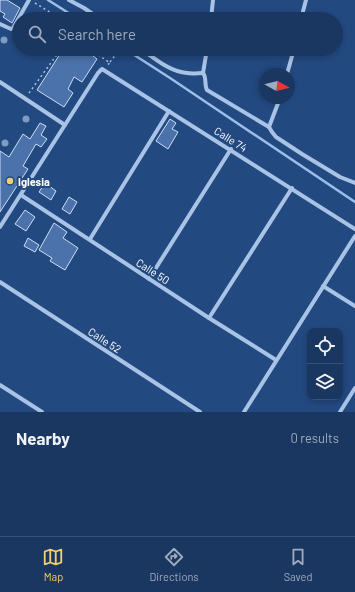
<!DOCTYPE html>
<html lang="en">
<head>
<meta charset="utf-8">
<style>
	:root { --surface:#1a3761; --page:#233f67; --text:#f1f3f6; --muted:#9facbd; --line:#385176; --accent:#f2d06c }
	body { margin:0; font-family:Barlow,sans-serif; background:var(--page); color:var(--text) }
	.controls { position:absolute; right:12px; bottom:12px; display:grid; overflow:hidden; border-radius:8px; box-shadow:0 2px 6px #0003 }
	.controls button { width:36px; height:36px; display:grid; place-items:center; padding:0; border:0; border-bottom:1px solid var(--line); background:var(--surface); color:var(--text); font:20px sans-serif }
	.compass { position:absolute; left:259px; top:68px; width:36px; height:36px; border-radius:50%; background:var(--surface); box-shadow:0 2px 6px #0003; rotate:98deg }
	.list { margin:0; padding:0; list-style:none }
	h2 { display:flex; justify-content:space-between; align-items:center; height:52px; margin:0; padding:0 16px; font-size:17px }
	h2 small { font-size:13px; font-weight:400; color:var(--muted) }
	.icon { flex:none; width:22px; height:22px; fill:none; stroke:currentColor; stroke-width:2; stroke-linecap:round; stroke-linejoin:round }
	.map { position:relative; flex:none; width:355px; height:412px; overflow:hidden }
	.search { position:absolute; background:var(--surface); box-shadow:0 2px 6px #0003; left:12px; right:12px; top:12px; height:44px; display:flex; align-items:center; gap:10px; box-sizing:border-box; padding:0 14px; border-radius:22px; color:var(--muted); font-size:15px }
	.sheet { height:124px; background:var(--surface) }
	nav { display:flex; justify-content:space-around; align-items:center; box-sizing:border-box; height:56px; border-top:1px solid var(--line); background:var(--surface); font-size:11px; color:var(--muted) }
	nav a { display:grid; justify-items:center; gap:2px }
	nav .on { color:var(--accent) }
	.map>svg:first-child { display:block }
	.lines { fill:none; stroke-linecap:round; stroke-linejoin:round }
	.stream { stroke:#9dbee8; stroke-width:2.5 }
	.building { fill:#4b72aa; stroke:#cddef6 }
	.path { stroke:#a9c3e7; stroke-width:1.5; stroke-dasharray:2 3; stroke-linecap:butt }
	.street { stroke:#a9c3e7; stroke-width:4 }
	.tree { fill:#809bc1 }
	.poi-dot { fill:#f2d06c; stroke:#234981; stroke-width:1.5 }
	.labels { text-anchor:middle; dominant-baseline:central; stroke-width:4; stroke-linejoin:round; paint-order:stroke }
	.street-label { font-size:11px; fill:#fff; stroke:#234981 }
	.poi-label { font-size:11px; font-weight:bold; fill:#fff; stroke:#234981; text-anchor:start }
</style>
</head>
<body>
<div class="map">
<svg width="355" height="412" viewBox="0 0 355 412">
	<rect width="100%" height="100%" fill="#234981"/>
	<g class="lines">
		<g class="stream">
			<path d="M48,0L78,19"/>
			<path d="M125,49L170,78L355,202"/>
		</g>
	</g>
	<g class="building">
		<path d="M0,0H7L20,8L12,23L3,17L5,14L0,11Z"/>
		<path d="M66,49H84L97,59L82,82L74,77L68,89L73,93L64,107L37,90L60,54L61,55Z"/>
		<path d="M170,119L176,123L172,129L178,132L168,149L156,141Z"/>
		<path d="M40,123L46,126L41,135L47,139L41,147L36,144L23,166L28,169L0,212V151L9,157L23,134L30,139Z"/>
		<path d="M45,183L56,191L51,200L39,192Z"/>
		<path d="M69,197L77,202L70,214L62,209Z"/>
		<path d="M25,210L35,217L26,231L15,224Z"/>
		<path d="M54,223L67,232L63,238L78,248L65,270L50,261L52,258L39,250Z"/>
		<path d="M28,238L39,245L35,252L24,246Z"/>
	</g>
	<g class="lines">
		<g class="path">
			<path d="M35,3L61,19"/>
			<path d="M90,49L110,63L107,65"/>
			<path d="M110,62L120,49"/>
			<path d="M29,93L61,49"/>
		</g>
		<g class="street">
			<path d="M69,0L84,8L100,19"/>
			<path d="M211,19L213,0"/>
			<path d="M301,19L306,0"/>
			<path d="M0,24L11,29L13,28L29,0"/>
			<path d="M141,49C154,58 170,72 187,73C192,74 198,73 203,73"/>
			<path d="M203,73C207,78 204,85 207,90L269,127L272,132L276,137L302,154L340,177L355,183"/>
			<path d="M203,73L207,49"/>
			<path d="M287,74L294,49"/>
			<path d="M0,82L65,125"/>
			<path d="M269,127L280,98"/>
			<path d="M21,195L209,318L276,360"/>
			<path d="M0,227L98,73L102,69L355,229"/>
			<path d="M90,239L169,111"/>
			<path d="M149,279L231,149"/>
			<path d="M0,282L200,412"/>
			<path d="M323,286L355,306"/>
			<path d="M209,318L292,188"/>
			<path d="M0,385L42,412"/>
			<path d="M244,412L355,236"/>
			<path d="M340,412L355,388"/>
		</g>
	</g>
	<g class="tree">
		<circle cx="4" cy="40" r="3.5"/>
		<circle cx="26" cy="119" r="3.5"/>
		<circle cx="5" cy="143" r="3.5"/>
	</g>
	<circle class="poi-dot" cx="10" cy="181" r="4"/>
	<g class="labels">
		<g class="street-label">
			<text transform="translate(231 139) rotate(32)">Calle 74</text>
			<text transform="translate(153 271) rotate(33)">Calle 50</text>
			<text transform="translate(105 340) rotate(33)">Calle 52</text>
		</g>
		<g class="poi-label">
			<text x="18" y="181">Iglesia</text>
		</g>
	</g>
</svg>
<div class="controls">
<button><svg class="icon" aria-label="locate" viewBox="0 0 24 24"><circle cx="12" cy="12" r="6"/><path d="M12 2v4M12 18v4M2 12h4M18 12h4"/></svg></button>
<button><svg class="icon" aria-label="layers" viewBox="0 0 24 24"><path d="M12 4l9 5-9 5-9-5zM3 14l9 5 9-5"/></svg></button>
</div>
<svg class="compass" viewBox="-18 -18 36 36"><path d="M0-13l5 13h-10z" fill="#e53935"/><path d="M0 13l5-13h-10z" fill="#9facbd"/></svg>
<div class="search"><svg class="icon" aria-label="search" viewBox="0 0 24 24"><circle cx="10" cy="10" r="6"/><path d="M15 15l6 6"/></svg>Search here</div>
</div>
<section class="sheet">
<h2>Nearby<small>0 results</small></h2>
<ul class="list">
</ul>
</section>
<nav>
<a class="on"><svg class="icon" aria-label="map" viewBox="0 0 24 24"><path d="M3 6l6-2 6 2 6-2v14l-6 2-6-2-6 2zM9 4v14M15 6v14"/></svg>Map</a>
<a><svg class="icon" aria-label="directions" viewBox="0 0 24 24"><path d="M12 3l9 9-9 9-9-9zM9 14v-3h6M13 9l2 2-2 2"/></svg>Directions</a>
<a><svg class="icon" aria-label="saved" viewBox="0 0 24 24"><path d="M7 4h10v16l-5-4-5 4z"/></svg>Saved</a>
</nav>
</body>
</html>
